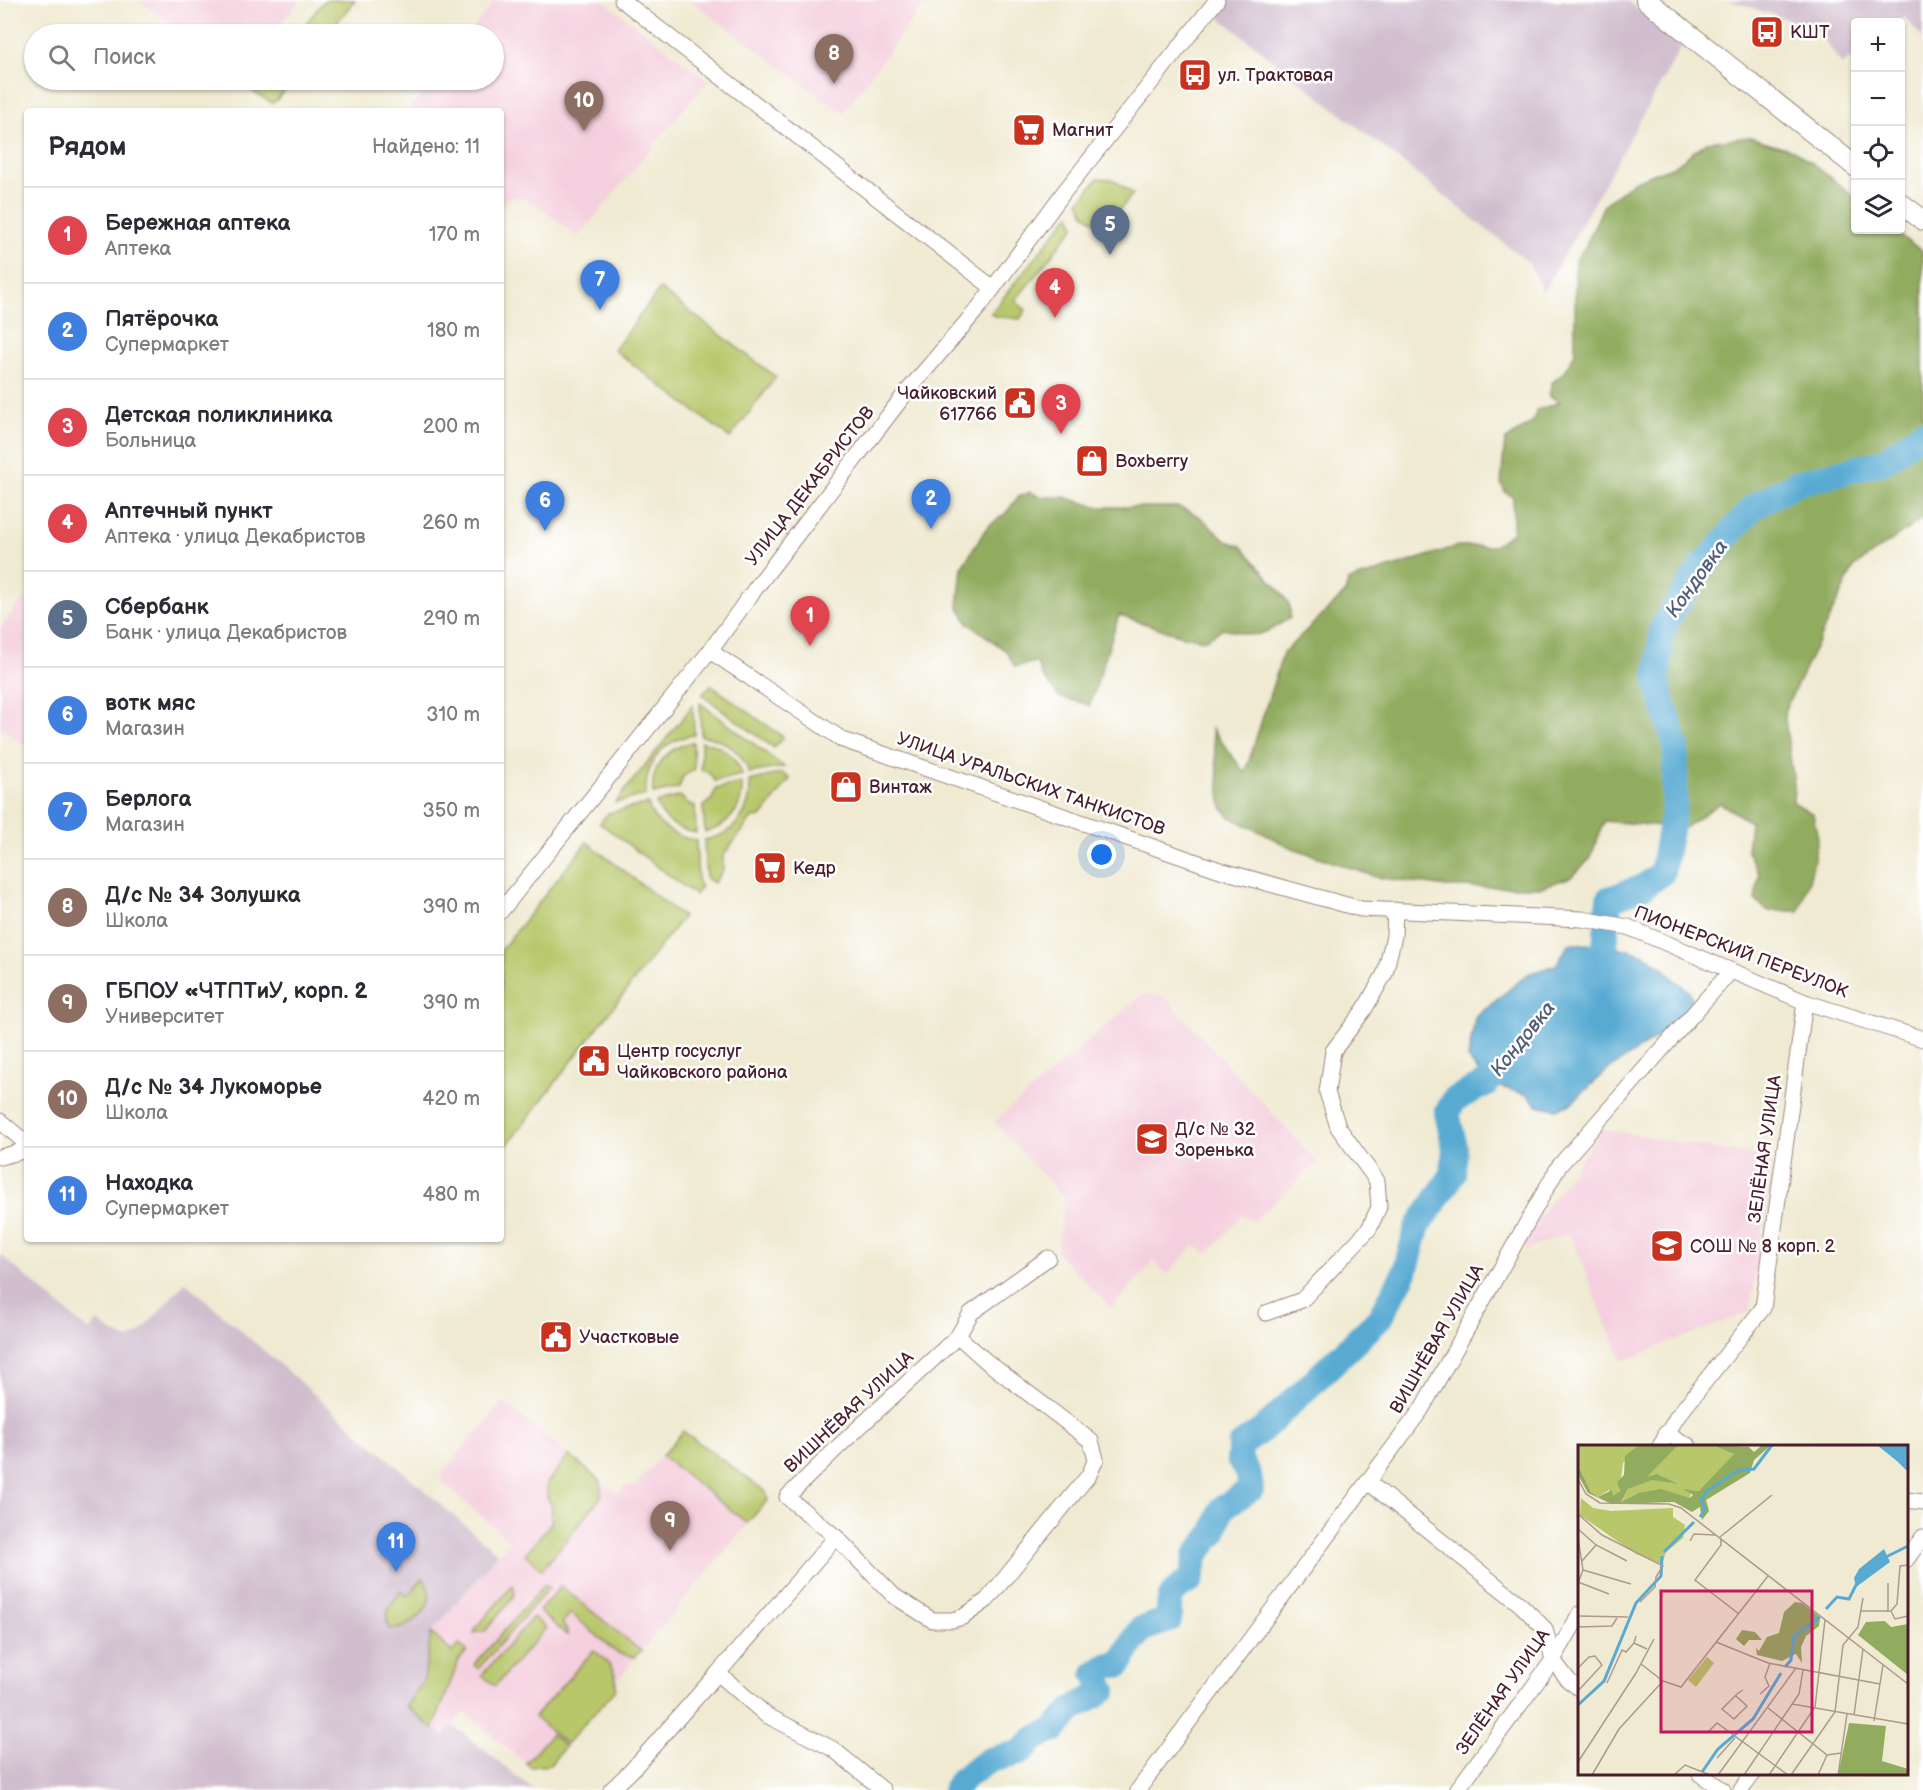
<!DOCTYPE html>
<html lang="ru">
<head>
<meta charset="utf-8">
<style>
	:root { --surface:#fff; --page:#f2f2f3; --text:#2b2b33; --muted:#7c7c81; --line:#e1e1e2; --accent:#c8321e }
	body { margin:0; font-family:"Balsamiq Sans",sans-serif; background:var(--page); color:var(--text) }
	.controls { position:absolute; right:18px; top:18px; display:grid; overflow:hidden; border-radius:6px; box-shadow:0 2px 4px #0004 }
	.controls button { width:54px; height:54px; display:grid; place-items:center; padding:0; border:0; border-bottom:2px solid var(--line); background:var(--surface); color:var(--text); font:30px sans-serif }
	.you { position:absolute; left:1102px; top:855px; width:21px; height:21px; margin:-15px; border:4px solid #fff; border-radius:50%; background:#1a73e8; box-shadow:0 0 0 9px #1a73e833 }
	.badge { display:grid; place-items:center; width:39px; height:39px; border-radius:50%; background:var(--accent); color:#fff; font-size:20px; font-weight:700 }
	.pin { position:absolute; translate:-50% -50px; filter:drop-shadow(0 2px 3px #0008) }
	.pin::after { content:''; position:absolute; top:32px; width:21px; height:18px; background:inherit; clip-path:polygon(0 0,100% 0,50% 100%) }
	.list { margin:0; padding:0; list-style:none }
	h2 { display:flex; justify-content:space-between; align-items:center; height:78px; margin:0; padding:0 24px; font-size:26px }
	h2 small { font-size:20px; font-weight:400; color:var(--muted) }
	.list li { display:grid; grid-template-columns:39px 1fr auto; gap:18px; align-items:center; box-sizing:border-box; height:96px; padding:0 24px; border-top:2px solid var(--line) }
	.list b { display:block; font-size:22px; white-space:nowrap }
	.list p { margin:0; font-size:20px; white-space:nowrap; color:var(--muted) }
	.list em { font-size:20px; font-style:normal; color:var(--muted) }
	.icon { flex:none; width:33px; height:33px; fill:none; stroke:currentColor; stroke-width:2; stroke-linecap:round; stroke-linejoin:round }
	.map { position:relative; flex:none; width:1923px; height:1790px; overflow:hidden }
	.search { position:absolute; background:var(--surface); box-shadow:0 2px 4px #0004; left:24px; top:24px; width:480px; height:66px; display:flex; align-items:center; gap:15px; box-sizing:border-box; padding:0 21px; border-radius:33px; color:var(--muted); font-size:22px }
	.panel { position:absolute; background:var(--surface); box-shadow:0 2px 4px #0004; left:24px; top:108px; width:480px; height:1134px; border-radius:6px }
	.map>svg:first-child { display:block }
	.built { fill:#f4cfdd }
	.industrial { fill:#d0bdcd }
	.green { fill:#b7c76a; stroke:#80734a; stroke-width:1.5 }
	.forest { fill:#91ac5e; stroke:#6e6644; stroke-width:1.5 }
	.water { fill:#58aad3; stroke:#51647f; stroke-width:1.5 }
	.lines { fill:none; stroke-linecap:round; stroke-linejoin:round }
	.river { stroke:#58aad3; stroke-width:26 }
	.minor-casing { stroke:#9c847e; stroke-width:17 }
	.major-casing { stroke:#9c847e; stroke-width:22 }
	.minor { stroke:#fff; stroke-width:15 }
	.major { stroke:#fff; stroke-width:20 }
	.labels { text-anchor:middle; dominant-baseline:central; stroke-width:5; stroke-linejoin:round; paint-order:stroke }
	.poi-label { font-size:18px; fill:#4a1f2b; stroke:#fff; text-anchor:start }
	.street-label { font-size:18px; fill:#4a1f2b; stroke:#fff }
	.water-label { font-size:20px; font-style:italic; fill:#505e77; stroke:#fff }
	.inset-river { fill:none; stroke:#58aad3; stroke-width:3 }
	.inset-road { fill:none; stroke:#ad998f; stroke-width:1.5 }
	.view { fill:#c2185b; fill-opacity:0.15; stroke:#c2185b; stroke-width:3 }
	.inset-edge { fill:none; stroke:#4a1f2b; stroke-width:3 }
</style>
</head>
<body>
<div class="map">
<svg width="1923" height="1790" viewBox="0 0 1923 1790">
	<rect width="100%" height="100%" fill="#fff"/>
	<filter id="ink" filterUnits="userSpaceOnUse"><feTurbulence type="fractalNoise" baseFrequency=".0167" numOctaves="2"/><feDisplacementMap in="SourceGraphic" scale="12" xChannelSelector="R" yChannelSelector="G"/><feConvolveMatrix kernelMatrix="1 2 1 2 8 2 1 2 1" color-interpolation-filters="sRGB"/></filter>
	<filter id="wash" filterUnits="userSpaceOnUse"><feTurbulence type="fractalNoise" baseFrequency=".008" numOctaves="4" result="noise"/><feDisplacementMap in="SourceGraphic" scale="24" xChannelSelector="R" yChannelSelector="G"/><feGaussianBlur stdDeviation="1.35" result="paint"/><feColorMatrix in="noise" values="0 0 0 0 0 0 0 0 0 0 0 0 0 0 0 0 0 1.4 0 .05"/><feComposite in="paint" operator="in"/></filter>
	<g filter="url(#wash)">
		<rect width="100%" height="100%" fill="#efead1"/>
		<g class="built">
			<path d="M138,0H300L273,34H186Z"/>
			<path d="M495,0H602L708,80L578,237L533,202L511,196L501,208V111H408L433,80H494V34H468Z"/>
			<path d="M690,0H927L843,113Z"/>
			<path d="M27,594V746L0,727V628Z"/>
			<path d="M1143,994L1164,996L1318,1163L1254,1221L1242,1215L1207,1254L1194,1245L1167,1275L1154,1261L1111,1308L1057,1253L1064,1198L994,1122Z"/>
			<path d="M1603,1129L1773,1159L1750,1312L1622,1361L1569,1233L1527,1250L1521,1242Z"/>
			<path d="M503,1402L618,1494L625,1486H635L683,1431L766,1492L768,1500L641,1651L550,1765L530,1767L464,1712L444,1736L406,1706L424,1680L431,1633L510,1541L443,1483L441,1474Z"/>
		</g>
		<g class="industrial">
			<path d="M1227,0H1626L1682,46L1543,292L1529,263L1215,14Z"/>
			<path d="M1728,0H1923V38L1904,17L1897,22H1856L1855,55L1842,65L1817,29Z"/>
			<path d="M0,1254L89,1331L98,1321L110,1331L129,1339L140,1333L185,1282L498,1554L431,1633L424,1680L406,1706L444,1736L453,1725L534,1790H0Z"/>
		</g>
		<g class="green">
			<path d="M325,0H355L328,34H297Z"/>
			<path d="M260,80H293L277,100L272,103L253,92L254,88Z"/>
			<path d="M1098,178L1114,180L1133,194L1104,229L1085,214L1079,202Z"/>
			<path d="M1070,214L1075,226L1015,301L1026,310L1020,319L994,316L991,313Z"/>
			<path d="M660,289L776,377L730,438L614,350Z"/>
			<path d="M711,685L783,737L774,748L702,695Z"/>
			<path d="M700,703L784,767L749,773C742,751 724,738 701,736Z"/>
			<path d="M693,705L694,735C662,739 644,765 646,795L615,803Z"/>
			<path d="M693,742L694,770L683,776L679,788L653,794C650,767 667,747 693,742Z"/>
			<path d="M701,742C720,743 737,757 742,775L715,781L709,773L701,770Z"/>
			<path d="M782,773L790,779L761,817L752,818L723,856V871L714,883L706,878L704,840C735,835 752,812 750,781Z"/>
			<path d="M742,783C744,808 728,827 705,832L703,806L712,799L716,789Z"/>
			<path d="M680,796L688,804L695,806L696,833C678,830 663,821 656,803Z"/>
			<path d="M648,804C653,824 676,838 696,840L698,883L701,886L695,895L600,823L608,813Z"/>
			<path d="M587,842L683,917L501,1153V950Z"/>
			<path d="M683,1431L766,1492L768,1500L747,1523L662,1456Z"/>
			<path d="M569,1455L601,1481V1497L542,1570L525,1554L551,1523L552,1506L547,1497V1483Z"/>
			<path d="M423,1578C427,1585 431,1592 429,1600C426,1614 403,1633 389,1628C383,1612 391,1604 401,1591L408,1596Z"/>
			<path d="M545,1584L549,1588L478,1669L474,1665Z"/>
			<path d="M513,1585L515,1591L512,1599L485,1631L474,1633L475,1629Z"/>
			<path d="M561,1586L641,1651L634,1657L617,1653L571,1613L562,1623L567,1630V1635L539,1611Z"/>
			<path d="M533,1617L546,1628L495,1686L482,1675Z"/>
			<path d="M431,1633L452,1652L459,1645L467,1651L459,1660L433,1729L406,1706L424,1680Z"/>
			<path d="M594,1650C607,1661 620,1672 615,1691L566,1744L534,1717Z"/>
			<path d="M551,1734L565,1746L550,1765L530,1767L526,1763Z"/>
		</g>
		<g class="forest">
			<path d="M1750,137L1796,151L1854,196L1856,230H1890L1923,251V518L1854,567L1784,712L1794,784L1793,802L1813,814L1818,838L1811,874L1799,911H1768L1755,900L1759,874L1747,851L1750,822L1720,803L1684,828L1604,821L1590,859L1571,877L1541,887H1447L1376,877L1290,847L1230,817L1222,808L1212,729L1245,773L1283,653L1345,593L1348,581L1458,546H1494L1513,532V497L1505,492L1501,483L1505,441L1532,422L1537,410L1560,402L1549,396L1552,383L1565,371L1575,353V261L1585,247L1604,205L1633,182L1674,166L1707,142Z"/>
			<path d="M1030,492L1040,497H1064L1098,507H1178L1199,516L1227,541L1241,546L1282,593L1290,606V618C1260,637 1258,639 1224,628L1205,640L1182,636L1119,615L1090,705L1059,697L1042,675L1036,662L1015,667L1006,651L968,623L958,606L962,567L987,527L1006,513L1018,497Z"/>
		</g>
		<path class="water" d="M1569,944C1600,944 1635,945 1660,965C1672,974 1673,982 1689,990L1693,1004L1691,1014L1608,1070L1569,1105L1556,1109L1537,1105L1528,1095L1487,1083L1468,1058L1475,1018L1528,974L1556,965Z"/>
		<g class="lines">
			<g class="river">
				<path d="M1581,972L1605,947L1609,899L1643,887L1662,873L1674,808L1676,747L1657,681L1662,628L1698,572L1753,507L1796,483L1883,462L1923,432"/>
				<path d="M955,1790L962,1779L989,1760L1020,1753L1034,1739L1054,1730L1073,1709L1104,1690L1095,1673L1109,1665H1119L1141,1629L1169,1620C1169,1595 1169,1593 1191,1580L1196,1555L1213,1534L1222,1508L1251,1489L1249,1475L1239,1459L1241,1445L1265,1428L1379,1319L1405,1272L1417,1228L1453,1174L1455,1148L1447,1113L1455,1099L1487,1083L1509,1057"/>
			</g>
		</g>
	</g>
	<g filter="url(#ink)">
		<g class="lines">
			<g class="minor-casing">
				<g id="minor">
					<path d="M622,0L993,288"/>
					<path d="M710,651L843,740L1223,871L1361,909L1582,919L1628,927L1805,1002L1923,1039"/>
					<path d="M501,911L710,651L755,589L905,394L980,306L1064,192L1217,0"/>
					<path d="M0,1121L27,1144"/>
					<path d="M0,1157L27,1150"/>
					<path d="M1266,1313L1302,1300L1369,1229L1379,1207L1377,1181L1338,1127L1327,1092L1333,1051L1364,1010L1385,973L1394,936L1395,910"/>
					<path d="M958,1336L986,1361L1091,1441L1096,1459L1089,1475L987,1600L963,1617L952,1620H932L894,1596L836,1537L787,1497L840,1445L958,1336L971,1313L1048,1258"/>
					<path d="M1666,1433L1689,1446"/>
					<path d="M1660,1446L1677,1417L1763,1308L1805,1002"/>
					<path d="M1368,1482L1521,1605L1545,1629L1553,1660L1569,1681L1580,1689"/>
					<path d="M1906,1500L1923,1502"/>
					<path d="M1906,1560L1923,1537"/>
					<path d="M718,1673L836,1537"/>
					<path d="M1700,1774L1723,1790"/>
					<path d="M611,1790L631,1771L718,1673L766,1715L833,1749L883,1790"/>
					<path d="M1138,1790L1421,1410L1559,1166L1731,971"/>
					<path d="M1457,1790L1553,1660L1580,1614"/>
					<path d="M1741,1790L1753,1774"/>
				</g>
			</g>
			<g class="major-casing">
				<g id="major">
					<path d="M1646,0L1856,167"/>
					<path d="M1900,203L1923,220"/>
				</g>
			</g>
			<use href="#minor" class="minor"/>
			<use href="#major" class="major"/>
		</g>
	</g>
	<defs>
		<g id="bus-square" transform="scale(1.725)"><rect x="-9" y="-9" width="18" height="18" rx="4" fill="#c8321e" stroke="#fff"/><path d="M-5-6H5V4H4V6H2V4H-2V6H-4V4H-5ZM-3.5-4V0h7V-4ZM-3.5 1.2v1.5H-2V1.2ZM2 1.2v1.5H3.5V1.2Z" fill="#fff"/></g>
		<g id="supermarket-square" transform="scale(1.725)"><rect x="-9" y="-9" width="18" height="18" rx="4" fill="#c8321e" stroke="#fff"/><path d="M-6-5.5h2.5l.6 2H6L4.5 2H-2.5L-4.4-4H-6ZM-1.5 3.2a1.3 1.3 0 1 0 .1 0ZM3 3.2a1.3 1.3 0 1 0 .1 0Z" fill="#fff"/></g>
		<g id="civic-square" transform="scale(1.725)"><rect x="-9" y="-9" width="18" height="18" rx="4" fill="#c8321e" stroke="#fff"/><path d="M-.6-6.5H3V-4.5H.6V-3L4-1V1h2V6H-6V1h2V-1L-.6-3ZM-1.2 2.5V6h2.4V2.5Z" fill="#fff"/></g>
		<g id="shop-square" transform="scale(1.725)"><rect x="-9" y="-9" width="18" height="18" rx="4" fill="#c8321e" stroke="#fff"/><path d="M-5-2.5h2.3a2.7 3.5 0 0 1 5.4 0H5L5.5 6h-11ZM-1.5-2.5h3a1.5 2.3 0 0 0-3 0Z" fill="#fff"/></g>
		<g id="school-square" transform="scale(1.725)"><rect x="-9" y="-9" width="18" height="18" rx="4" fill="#c8321e" stroke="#fff"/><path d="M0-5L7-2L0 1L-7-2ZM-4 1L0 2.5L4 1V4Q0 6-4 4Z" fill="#fff"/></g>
	</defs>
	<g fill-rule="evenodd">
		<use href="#bus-square" x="1767" y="32"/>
		<use href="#bus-square" x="1195" y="75"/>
		<use href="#supermarket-square" x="1029" y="130"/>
		<use href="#civic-square" x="1020" y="403"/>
		<use href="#shop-square" x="1092" y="461"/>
		<use href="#shop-square" x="846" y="787"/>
		<use href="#supermarket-square" x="770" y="868"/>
		<use href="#civic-square" x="594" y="1061"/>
		<use href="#school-square" x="1152" y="1139"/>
		<use href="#school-square" x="1667" y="1246"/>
		<use href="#civic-square" x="556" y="1337"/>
	</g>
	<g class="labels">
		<g class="poi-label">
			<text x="1790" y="32">КШТ</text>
			<text x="1218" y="75">ул. Трактовая</text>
			<text x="1052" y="130">Магнит</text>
			<text x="997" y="393" text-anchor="end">Чайковский<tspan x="997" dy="21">617766</tspan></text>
			<text x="1115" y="461">Boxberry</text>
			<text x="869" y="787">Винтаж</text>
			<text x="793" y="868">Кедр</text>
			<text x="617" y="1051">Центр госуслуг<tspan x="617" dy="21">Чайковского района</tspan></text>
			<text x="1175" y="1129">Д/с № 32<tspan x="1175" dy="21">Зоренька</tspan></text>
			<text x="1690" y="1246">СОШ № 8 корп. 2</text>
			<text x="579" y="1337">Участковые</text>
		</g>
		<g class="street-label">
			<text transform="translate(810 486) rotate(-52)">УЛИЦА ДЕКАБРИСТОВ</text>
			<text transform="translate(1031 784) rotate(19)">УЛИЦА УРАЛЬСКИХ ТАНКИСТОВ</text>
			<text transform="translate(1741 952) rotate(21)">ПИОНЕРСКИЙ ПЕРЕУЛОК</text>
			<text transform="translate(1765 1149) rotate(-82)">ЗЕЛЁНАЯ УЛИЦА</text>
			<text transform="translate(1437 1339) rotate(-60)">ВИШНЁВАЯ УЛИЦА</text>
			<text transform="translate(849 1412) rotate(-43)">ВИШНЁВАЯ УЛИЦА</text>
			<text transform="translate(1503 1692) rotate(-55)">ЗЕЛЁНАЯ УЛИЦА</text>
		</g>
		<g class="water-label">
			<text transform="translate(1697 579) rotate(-54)">Кондовка</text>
			<text transform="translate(1523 1039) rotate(-51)">Кондовка</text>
		</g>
	</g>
	<g transform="translate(1578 1445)">
		<rect width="330" height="330" fill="#efead1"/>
		<path d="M0,0H61L45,18L41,48L35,52L31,45L20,52L13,47L0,20ZM134,0L156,9L131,38L121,46L113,45L112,53L79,45L57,49L43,58L50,44L74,34H85L95,40L82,30L70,33L69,30L96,1ZM3,53L15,63L33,66L95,63V72L107,80L105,93L88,107L84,119L58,109L2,70ZM129,212L136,218L118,242L110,235Z" fill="#b7c76a"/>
		<path d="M61,0H100L69,32L79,29L100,39L74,35L50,44L43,57L60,48L83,44L112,53L115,50L105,44L121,46L156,9L134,0L171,2L176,7L184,0H193L176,15L172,28L128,55L131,66L124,75L122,62L114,67L96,57L34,59L10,48L0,30V20L13,47L20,52L34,45L35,51L42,46L39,37L46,30L47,11ZM217,157L224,158L242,172L241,181L228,191L223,202L224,218L218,209L204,216L179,210L178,203L181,206L189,192L201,188L206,167ZM307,176L313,182L330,179V230L280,190L288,177ZM164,185L177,187L184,195H171L166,201L158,194ZM271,278L308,281L304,316L330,324V330H260Z" fill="#91ac5e"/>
		<path d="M299,0H330V27L320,17ZM306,104L312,117L278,142L276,133L281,124Z" fill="#58aad3"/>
		<path class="inset-river" d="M122,72L127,64L123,55L129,46L159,26L176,24L194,0M86,107L116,77M308,112L330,101M248,164L259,152L271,154L279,138M207,222L213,215L216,191L242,172M0,260L26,236L58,158L83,131L84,111M124,327L140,304L175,274L203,228"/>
		<path class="inset-road" d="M0,34L8,49L22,58L91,59L103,63L330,239M0,69L24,90L85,121L78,132L77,142L62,157M0,84L18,100L49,116M142,92L194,50M0,93L5,125L0,138M143,93V100L117,135L161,169M112,96L116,89L137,90M4,116L18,100M5,125L53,139M0,137L31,149M283,166H313M313,166L319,159L322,121L330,120M313,166L317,174L330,171M310,167V138M0,171L50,172M0,182L34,181L39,173M58,191L56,198L69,204M138,197L190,218L302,239M63,219L85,236L103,242L190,131M0,223L11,212L17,211L24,220L0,246M29,238L44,205L48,207L56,198M182,249L191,241L187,232L192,218M158,251L169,261L156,274L144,264L159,249L165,245M214,259L330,279M190,263L249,310L263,308M276,270L285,204M296,276L305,220M129,288L139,278L210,330M139,313L157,293M0,317L58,228L76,194M14,330L41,284L85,236M96,330L107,320L132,330M140,330L218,223M166,330L221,249L225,225M191,330L237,262L247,175M213,330L257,267L265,200L280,182L285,153M240,330L249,310M260,330L269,269"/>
		<path class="view" d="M83,146H234V287H83Z"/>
		<rect width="330" height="330" class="inset-edge"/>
	</g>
</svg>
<div class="controls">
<button>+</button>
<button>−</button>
<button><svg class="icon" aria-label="locate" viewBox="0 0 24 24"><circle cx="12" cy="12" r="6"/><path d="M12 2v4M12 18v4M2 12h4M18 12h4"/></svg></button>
<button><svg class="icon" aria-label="layers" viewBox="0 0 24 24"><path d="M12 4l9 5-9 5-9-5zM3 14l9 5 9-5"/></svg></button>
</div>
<div class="you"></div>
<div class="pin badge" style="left:810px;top:646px;background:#e0444e">1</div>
<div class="pin badge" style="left:931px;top:529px;background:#3f7fe0">2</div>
<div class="pin badge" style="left:1061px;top:434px;background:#e0444e">3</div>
<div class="pin badge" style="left:1055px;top:318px;background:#e0444e">4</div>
<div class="pin badge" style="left:1110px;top:255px;background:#5c6f8a">5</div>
<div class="pin badge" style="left:545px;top:531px;background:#3f7fe0">6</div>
<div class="pin badge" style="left:600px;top:310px;background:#3f7fe0">7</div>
<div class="pin badge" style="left:834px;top:84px;background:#8d6e63">8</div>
<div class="pin badge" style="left:670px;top:1551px;background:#8d6e63">9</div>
<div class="pin badge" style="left:584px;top:131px;background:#8d6e63">10</div>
<div class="pin badge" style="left:396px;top:1572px;background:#3f7fe0">11</div>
<div class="search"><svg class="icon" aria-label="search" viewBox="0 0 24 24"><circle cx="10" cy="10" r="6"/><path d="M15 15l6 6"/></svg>Поиск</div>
<section class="panel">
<h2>Рядом<small>Найдено: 11</small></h2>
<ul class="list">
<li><span class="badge" style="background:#e0444e">1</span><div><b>Бережная аптека</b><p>Аптека</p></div><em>170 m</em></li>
<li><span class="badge" style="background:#3f7fe0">2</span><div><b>Пятёрочка</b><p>Супермаркет</p></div><em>180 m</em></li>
<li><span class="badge" style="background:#e0444e">3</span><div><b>Детская поликлиника</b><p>Больница</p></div><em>200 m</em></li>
<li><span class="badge" style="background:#e0444e">4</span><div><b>Аптечный пункт</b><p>Аптека · улица Декабристов</p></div><em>260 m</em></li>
<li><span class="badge" style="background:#5c6f8a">5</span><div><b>Сбербанк</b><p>Банк · улица Декабристов</p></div><em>290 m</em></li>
<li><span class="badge" style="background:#3f7fe0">6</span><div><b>вотк мяс</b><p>Магазин</p></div><em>310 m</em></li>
<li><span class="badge" style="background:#3f7fe0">7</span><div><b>Берлога</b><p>Магазин</p></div><em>350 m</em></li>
<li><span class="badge" style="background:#8d6e63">8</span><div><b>Д/с № 34 Золушка</b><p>Школа</p></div><em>390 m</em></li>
<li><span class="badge" style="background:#8d6e63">9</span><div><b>ГБПОУ «ЧТПТиУ, корп. 2</b><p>Университет</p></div><em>390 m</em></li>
<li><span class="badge" style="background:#8d6e63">10</span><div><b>Д/с № 34 Лукоморье</b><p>Школа</p></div><em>420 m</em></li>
<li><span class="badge" style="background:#3f7fe0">11</span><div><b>Находка</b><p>Супермаркет</p></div><em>480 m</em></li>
</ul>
</section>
</div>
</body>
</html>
